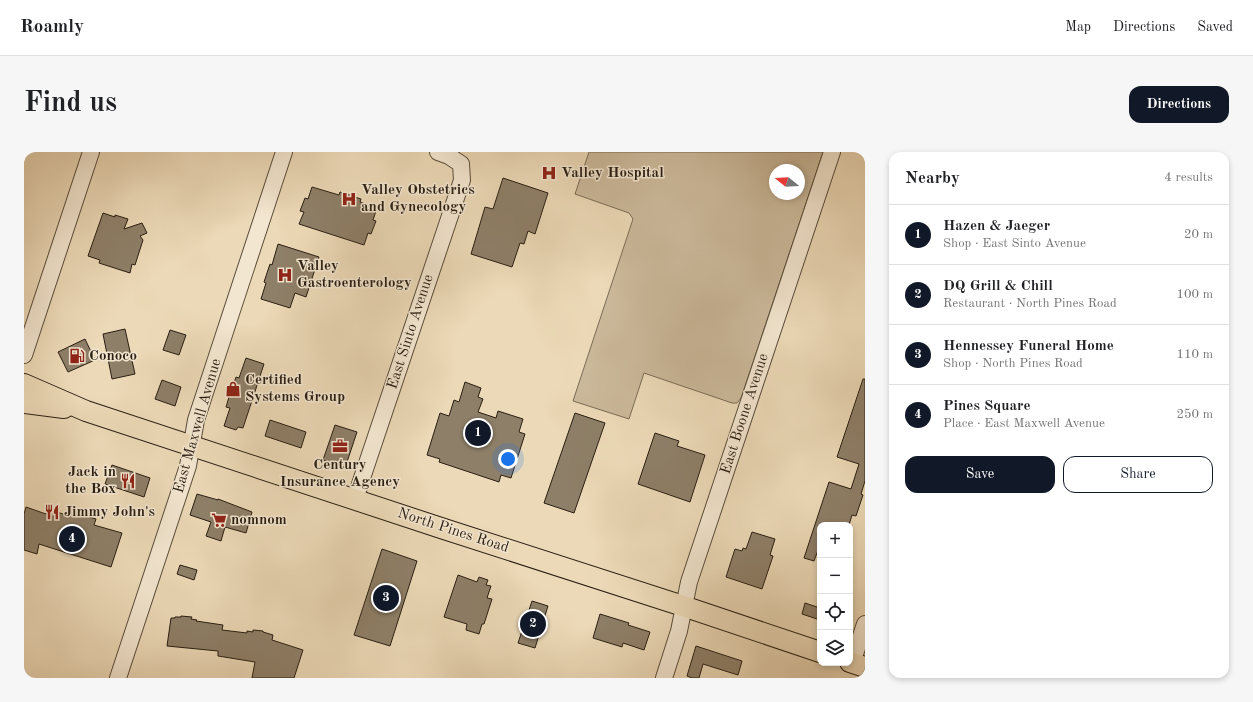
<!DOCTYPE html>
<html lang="en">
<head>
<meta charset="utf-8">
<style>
	:root { --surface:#fff; --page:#f6f6f6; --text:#202124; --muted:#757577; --line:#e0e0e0; --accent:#111827 }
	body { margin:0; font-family:"Old Standard TT",serif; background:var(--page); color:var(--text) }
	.controls { position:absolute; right:12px; bottom:12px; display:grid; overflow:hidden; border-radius:8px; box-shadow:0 2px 6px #0003 }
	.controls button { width:36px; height:36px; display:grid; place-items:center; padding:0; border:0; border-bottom:1px solid var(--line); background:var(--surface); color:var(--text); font:20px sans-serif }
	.compass { position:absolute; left:745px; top:12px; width:36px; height:36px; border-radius:50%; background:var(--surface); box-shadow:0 2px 6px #0003; rotate:288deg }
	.you { position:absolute; left:484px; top:307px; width:14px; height:14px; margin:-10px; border:3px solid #fff; border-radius:50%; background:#1a73e8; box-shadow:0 0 0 6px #1a73e833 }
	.badge { display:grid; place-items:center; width:26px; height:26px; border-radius:50%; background:var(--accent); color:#fff; font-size:13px; font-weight:700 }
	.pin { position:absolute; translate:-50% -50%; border:2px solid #fff; box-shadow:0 1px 4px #0006 }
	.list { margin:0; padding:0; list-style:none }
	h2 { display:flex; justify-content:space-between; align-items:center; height:52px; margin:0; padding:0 16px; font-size:17px }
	h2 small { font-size:13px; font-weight:400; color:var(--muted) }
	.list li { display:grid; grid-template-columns:26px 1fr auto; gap:12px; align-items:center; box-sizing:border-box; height:60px; padding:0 16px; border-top:1px solid var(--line) }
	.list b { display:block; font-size:15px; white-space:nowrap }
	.list p { margin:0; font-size:13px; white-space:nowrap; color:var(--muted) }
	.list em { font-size:13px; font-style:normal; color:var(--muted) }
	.actions { display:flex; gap:8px; padding:12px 16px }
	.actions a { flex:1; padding:9px 0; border:1px solid var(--accent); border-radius:12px; text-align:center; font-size:14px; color:var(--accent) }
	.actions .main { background:var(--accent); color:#fff }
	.icon { flex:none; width:22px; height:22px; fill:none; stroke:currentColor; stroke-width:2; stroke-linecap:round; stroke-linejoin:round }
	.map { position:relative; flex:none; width:841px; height:526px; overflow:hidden; border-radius:12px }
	header { display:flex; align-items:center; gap:24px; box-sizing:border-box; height:56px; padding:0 20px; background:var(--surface); border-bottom:1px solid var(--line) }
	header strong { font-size:19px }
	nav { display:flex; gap:22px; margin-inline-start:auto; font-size:14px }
	.intro { display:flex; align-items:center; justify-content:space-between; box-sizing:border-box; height:96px; padding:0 24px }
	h1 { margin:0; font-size:28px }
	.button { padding:10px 18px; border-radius:12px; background:var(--accent); color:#fff; font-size:14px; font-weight:700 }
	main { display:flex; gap:24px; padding:0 24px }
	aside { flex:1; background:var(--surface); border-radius:12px; box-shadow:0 2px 6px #0003 }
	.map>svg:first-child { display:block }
	.green { fill:#cbb99b; stroke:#7a6c56; fill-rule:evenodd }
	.building { fill:#8e7f68; stroke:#291e12 }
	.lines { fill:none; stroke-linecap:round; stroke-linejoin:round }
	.minor-casing { stroke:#5a4d3b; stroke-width:18 }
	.major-casing { stroke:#291e12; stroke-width:22 }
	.minor { stroke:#f3e6d0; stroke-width:16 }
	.major { stroke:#ecd9b7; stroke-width:20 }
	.labels { text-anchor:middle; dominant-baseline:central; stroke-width:3; stroke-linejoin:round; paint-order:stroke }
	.poi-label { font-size:15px; font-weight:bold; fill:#291e12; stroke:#f3e6d0; text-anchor:start }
	.street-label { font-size:15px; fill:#291e12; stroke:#f3e6d0 }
</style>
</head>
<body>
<header>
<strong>Roamly</strong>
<nav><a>Map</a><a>Directions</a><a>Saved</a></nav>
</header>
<div class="intro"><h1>Find us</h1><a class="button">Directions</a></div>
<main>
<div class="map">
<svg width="841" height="526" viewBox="0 0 841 526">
	<rect width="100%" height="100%" fill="#ecd9b7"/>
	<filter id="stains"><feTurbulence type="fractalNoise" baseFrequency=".005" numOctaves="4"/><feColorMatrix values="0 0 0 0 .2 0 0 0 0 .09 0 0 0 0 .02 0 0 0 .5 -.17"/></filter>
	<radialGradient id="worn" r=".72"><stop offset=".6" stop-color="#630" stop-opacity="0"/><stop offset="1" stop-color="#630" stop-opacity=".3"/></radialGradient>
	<path class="green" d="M565,0H799L717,246L713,251H708L620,221L605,267L549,249L609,67L605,61L551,42ZM751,18H775V42H751Z"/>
	<g class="building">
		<path d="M479,26L524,41L511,82L504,79L500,92L496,91L488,115L447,102L461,55L469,57Z"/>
		<path d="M288,35L315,43L316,40L337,47L336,50L353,56L349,68L352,69L347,82L344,81L340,93L275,72L280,60L276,59L281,46L284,47Z"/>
		<path d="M79,61L91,65V63L104,67L100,77L118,71L123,81L116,84L119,88L111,113L108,112L106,121L75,111L76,108L64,104Z"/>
		<path d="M254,92L295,105L282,145L271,141L266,156L237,147L242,131L240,130L246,112L248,113Z"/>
		<path d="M101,177L111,222L88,227L79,182Z"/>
		<path d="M146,178L162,183L155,203L139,198Z"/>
		<path d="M61,187L71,208L44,220L34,200Z"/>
		<path d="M222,206L240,212L219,276L214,275L212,278L200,274L206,256L202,255L205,245L203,244L207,233L209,234L212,225L215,226Z"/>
		<path d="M839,227H841V329L837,342L839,343L832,364L828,363L825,373H796V393L790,409L780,406L805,330L827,337L835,312L813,305Z"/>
		<path d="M138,228L157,235L151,254L131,247Z"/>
		<path d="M441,230L457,236L454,245L459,247L454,260L472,266L474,259L499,267L495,280L501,282L487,326L477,323L475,330L415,310L416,307L403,303L416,261L425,264L430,248L435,250Z"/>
		<path d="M551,261L581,271L550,361L520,351Z"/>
		<path d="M246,268L282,280L277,296L241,284Z"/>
		<path d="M311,273L333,280L321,316L299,308Z"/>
		<path d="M631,281L655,289L653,294L681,303L666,350L614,332Z"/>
		<path d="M88,313L126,326L120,345L81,332Z"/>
		<path d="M173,342L194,348V347L228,360L222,381L201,375L197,389L182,384L187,370L166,363Z"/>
		<path d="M2,355L22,362L24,357L45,364L46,359L72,367L70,373L98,381L87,415L15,392L13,402L0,398V362Z"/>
		<path d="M728,380L751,387L746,403L749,404L738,437L702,425L711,397L718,399L719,396L722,397Z"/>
		<path d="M358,397L393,409L366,494L330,483Z"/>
		<path d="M156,413L173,418L170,428L153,422Z"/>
		<path d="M434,423L453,430L455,425L464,428L462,433L467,434L463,446L468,447L460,472H458L455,482L442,478L443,472L420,465Z"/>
		<path d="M508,449L524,454L511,496L494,491Z"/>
		<path d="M781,451L796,456V468L778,462Z"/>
		<path d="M576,462L605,471L604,473L626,480L620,498L599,491L598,495L569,486Z"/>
		<path d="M157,464L168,465L167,467L173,468L172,469L199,473L198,478L223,481V479L229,480V478L239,479V480L249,483L248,488L279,498L270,526H228L231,510L194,504V499L143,494L147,466H151V465H157Z"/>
		<path d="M672,494L718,509L714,523L679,512L675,526H668L663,524Z"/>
	</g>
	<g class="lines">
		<g class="minor-casing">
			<g id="minor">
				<path d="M0,203L67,0"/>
				<path d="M331,347L438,28L437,12L425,4L414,0"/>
				<path d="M828,511L841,472"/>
				<path d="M94,526L164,314L172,268L260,0"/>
				<path d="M640,526L655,479L665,430L808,0"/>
			</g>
		</g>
		<g class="major-casing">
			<g id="major">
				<path d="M0,232L62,259L417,376L659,454L796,500"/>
				<path d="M0,251L40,256"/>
				<path d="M826,510L841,515"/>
			</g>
		</g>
		<use href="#minor" class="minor"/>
		<use href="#major" class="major"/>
	</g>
	<defs>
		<g id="hospital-bare" transform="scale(1.2)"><path d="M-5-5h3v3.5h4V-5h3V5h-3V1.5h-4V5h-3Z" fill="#8f2418" stroke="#f3e6d0" stroke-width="2.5" paint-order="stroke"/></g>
		<g id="fuel-bare" transform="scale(1.2)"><path d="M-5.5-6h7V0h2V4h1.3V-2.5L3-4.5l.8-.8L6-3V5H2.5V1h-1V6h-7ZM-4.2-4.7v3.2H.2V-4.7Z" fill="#8f2418" stroke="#f3e6d0" stroke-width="2.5" paint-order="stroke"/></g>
		<g id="shop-bare" transform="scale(1.2)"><path d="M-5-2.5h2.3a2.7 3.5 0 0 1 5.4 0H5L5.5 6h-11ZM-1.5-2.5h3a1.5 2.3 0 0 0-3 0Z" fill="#8f2418" stroke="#f3e6d0" stroke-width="2.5" paint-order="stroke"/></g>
		<g id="office-bare" transform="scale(1.2)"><path d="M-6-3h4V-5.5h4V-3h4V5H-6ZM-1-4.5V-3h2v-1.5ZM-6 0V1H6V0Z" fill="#8f2418" stroke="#f3e6d0" stroke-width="2.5" paint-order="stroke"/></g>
		<g id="restaurant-bare" transform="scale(1.2)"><path d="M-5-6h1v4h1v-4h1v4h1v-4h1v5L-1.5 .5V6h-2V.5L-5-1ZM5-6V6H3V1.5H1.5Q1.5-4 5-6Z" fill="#8f2418" stroke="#f3e6d0" stroke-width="2.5" paint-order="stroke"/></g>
		<g id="supermarket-bare" transform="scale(1.2)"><path d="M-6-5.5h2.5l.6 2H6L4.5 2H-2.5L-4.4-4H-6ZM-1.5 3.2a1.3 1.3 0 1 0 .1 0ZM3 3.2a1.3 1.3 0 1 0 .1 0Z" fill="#8f2418" stroke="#f3e6d0" stroke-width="2.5" paint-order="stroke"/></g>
	</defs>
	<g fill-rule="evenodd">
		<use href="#hospital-bare" x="525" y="21"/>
		<use href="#hospital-bare" x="325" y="47"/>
		<use href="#hospital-bare" x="261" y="123"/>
		<use href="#fuel-bare" x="53" y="204"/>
		<use href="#shop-bare" x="209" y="237"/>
		<use href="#office-bare" x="316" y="294"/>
		<use href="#restaurant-bare" x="104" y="329"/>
		<use href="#restaurant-bare" x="28" y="360"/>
		<use href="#supermarket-bare" x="195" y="368"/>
	</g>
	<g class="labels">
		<g class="poi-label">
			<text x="537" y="21">Valley Hospital</text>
			<text x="337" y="38">Valley Obstetrics<tspan x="337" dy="17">and Gynecology</tspan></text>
			<text x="273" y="114">Valley<tspan x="273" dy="17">Gastroenterology</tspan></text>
			<text x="65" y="204">Conoco</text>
			<text x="221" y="228">Certified<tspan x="221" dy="17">Systems Group</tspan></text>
			<text x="316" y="313" text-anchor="middle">Century<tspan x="316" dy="17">Insurance Agency</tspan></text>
			<text x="92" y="320" text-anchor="end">Jack in<tspan x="92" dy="17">the Box</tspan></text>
			<text x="40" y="360">Jimmy John's</text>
			<text x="207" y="368">nomnom</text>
		</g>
		<g class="street-label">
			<text transform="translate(387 180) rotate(-72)">East Sinto Avenue</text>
			<text transform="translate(721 262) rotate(-72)">East Boone Avenue</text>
			<text transform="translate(174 274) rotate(-74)">East Maxwell Avenue</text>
			<text transform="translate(429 379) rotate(18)">North Pines Road</text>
		</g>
	</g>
	<rect width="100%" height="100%" filter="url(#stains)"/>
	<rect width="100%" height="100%" fill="url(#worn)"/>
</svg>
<div class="controls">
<button>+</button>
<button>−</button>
<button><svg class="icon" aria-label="locate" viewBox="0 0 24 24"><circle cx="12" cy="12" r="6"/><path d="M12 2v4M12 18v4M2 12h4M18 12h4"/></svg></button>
<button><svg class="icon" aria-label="layers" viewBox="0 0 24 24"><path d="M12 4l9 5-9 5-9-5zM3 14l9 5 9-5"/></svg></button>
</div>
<svg class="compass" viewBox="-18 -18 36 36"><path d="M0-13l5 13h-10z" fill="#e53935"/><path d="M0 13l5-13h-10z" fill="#757577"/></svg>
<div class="you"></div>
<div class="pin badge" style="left:454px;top:281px">1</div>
<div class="pin badge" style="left:509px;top:472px">2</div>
<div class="pin badge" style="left:362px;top:446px">3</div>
<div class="pin badge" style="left:48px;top:387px">4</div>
</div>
<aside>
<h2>Nearby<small>4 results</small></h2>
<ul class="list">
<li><span class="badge">1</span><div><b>Hazen &amp; Jaeger</b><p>Shop · East Sinto Avenue</p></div><em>20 m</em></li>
<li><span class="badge">2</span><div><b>DQ Grill &amp; Chill</b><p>Restaurant · North Pines Road</p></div><em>100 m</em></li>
<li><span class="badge">3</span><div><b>Hennessey Funeral Home</b><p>Shop · North Pines Road</p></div><em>110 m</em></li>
<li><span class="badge">4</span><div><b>Pines Square</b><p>Place · East Maxwell Avenue</p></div><em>250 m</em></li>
</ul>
<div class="actions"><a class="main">Save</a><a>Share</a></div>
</aside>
</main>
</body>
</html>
